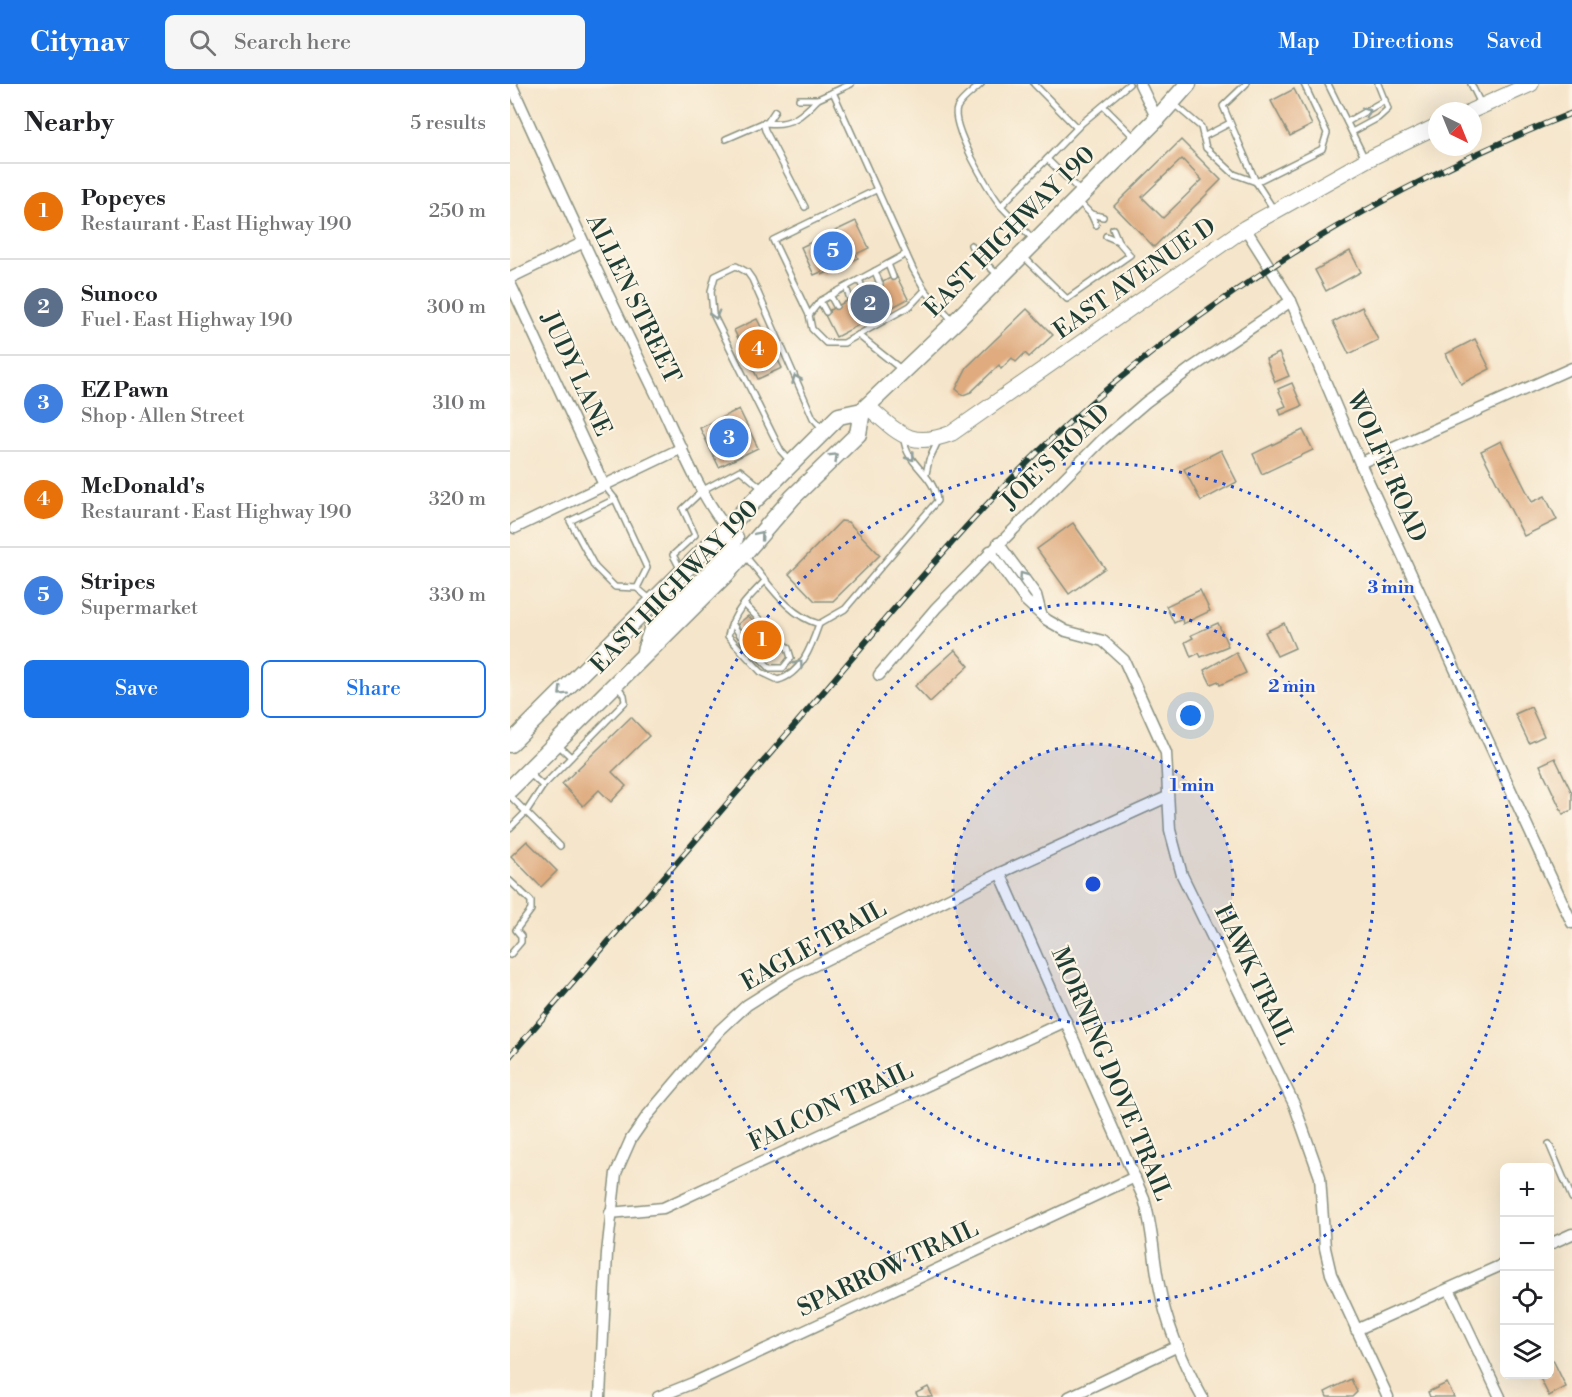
<!DOCTYPE html>
<meta charset="utf-8">
<style>
:root{--surface:#fff;--page:#f6f6f6;--text:#202124;--muted:#757577;--line:#e0e0e0;--accent:#1a73e8}
body{margin:0;font-family:"Libre Bodoni",serif;background:var(--page);color:var(--text)}
.controls{position:absolute;right:18px;bottom:18px;display:grid;overflow:hidden;border-radius:9px;box-shadow:0 6px 24px #0002}
.controls button{width:54px;height:54px;display:grid;place-items:center;padding:0;border:0;border-bottom:2px solid var(--line);background:var(--surface);color:var(--text);font:30px sans-serif}
.compass{position:absolute;left:918px;top:18px;width:54px;height:54px;border-radius:50%;background:var(--surface);box-shadow:0 6px 24px #0002;rotate:137deg}
.you{position:absolute;left:681px;top:632px;width:21px;height:21px;margin:-15px;border:4px solid #fff;border-radius:50%;background:#1a73e8;box-shadow:0 0 0 9px #1a73e833}
.badge{display:grid;place-items:center;width:39px;height:39px;border-radius:50%;background:var(--accent);color:#fff;font-size:20px;font-weight:700}
.pin{position:absolute;translate:-50% -50%;border:3px solid #fff;box-shadow:0 2px 6px #0006}
.list{margin:0;padding:0;list-style:none}
h2{display:flex;justify-content:space-between;align-items:center;height:78px;margin:0;padding:0 24px;font-size:26px}
h2 small{font-size:20px;font-weight:400;color:var(--muted)}
.list li{display:grid;grid-template-columns:39px 1fr auto;gap:18px;align-items:center;box-sizing:border-box;height:96px;padding:0 24px;border-top:2px solid var(--line)}
.list b{display:block;font-size:22px;white-space:nowrap}
.list p{margin:0;font-size:20px;white-space:nowrap;color:var(--muted)}
.list em{font-size:20px;font-style:normal;color:var(--muted)}
.actions{display:flex;gap:12px;padding:18px 24px}
.actions a{flex:1;padding:14px 0;border:2px solid var(--accent);border-radius:9px;text-align:center;font-size:21px;color:var(--accent)}
.actions .main{background:var(--accent);color:#fff}
.icon{flex:none;width:33px;height:33px;fill:none;stroke:currentColor;stroke-width:2;stroke-linecap:round;stroke-linejoin:round}
.map{position:relative;flex:none;width:1062px;height:1313px;overflow:hidden}
header{display:flex;align-items:center;gap:36px;box-sizing:border-box;height:84px;padding:0 30px;background:var(--accent);color:#fff}
header strong{font-size:28px}
nav{display:flex;gap:33px;margin-inline-start:auto;font-size:21px}
.search{width:420px;height:54px;background:var(--page);display:flex;align-items:center;gap:15px;box-sizing:border-box;padding:0 21px;border-radius:9px;color:var(--muted);font-size:22px}
main{display:flex}
aside{flex:1;background:var(--surface)}
.map>svg:first-child{display:block}
</style>
<header>
<strong>Citynav</strong>
<div class="search"><svg class="icon" aria-label="search" viewBox="0 0 24 24"><circle cx="10" cy="10" r="6"/><path d="M15 15l6 6"/></svg>Search here</div>
<nav><a>Map</a><a>Directions</a><a>Saved</a></nav>
</header>
<main>
<aside>
<h2>Nearby<small>5 results</small></h2>
<ul class="list">
<li><span class="badge" style="background:#e8710a">1</span><div><b>Popeyes</b><p>Restaurant · East Highway 190</p></div><em>250 m</em></li>
<li><span class="badge" style="background:#5c6f8a">2</span><div><b>Sunoco</b><p>Fuel · East Highway 190</p></div><em>300 m</em></li>
<li><span class="badge" style="background:#3f7fe0">3</span><div><b>EZ Pawn</b><p>Shop · Allen Street</p></div><em>310 m</em></li>
<li><span class="badge" style="background:#e8710a">4</span><div><b>McDonald's</b><p>Restaurant · East Highway 190</p></div><em>320 m</em></li>
<li><span class="badge" style="background:#3f7fe0">5</span><div><b>Stripes</b><p>Supermarket</p></div><em>330 m</em></li>
</ul>
<div class="actions"><a class="main">Save</a><a>Share</a></div>
</aside>
<div class="map">
<svg width="1062" height="1313" viewBox="0 0 1062 1313">
<rect width="100%" height="100%" fill="#fcf5e5"/>
<filter id="ink" filterUnits="userSpaceOnUse"><feTurbulence type="fractalNoise" baseFrequency=".0167" numOctaves="2"/><feDisplacementMap in="SourceGraphic" scale="12" xChannelSelector="R" yChannelSelector="G"/><feConvolveMatrix kernelMatrix="1 2 1 2 8 2 1 2 1" color-interpolation-filters="sRGB"/></filter>
<filter id="wash" filterUnits="userSpaceOnUse"><feTurbulence type="fractalNoise" baseFrequency=".008" numOctaves="4" result="noise"/><feDisplacementMap in="SourceGraphic" scale="24" xChannelSelector="R" yChannelSelector="G"/><feGaussianBlur stdDeviation="1.35" result="paint"/><feColorMatrix in="noise" values="0 0 0 0 0 0 0 0 0 0 0 0 0 0 0 0 0 1.4 0 .05"/><feComposite in="paint" operator="in"/></filter>
<g filter="url(#wash)">
<rect width="100%" height="100%" fill="#f5e5ca"/>
<g id="blocks">
<g fill="#dfab7f" fill-rule="evenodd">
<polygon points="784,5 802,41 780,52 761,17"/>
<path d="M671,56L711,96L644,163L604,122ZM672,75L692,96L653,134L632,113Z"/>
<polygon points="346,137 359,164 346,170 348,174 312,191 311,188 304,191 291,163"/>
<polygon points="840,167 851,188 816,207 805,186"/>
<polygon points="386,191 398,215 326,253 314,229"/>
<polygon points="852,223 868,256 839,270 823,238"/>
<polygon points="517,225 543,251 519,273 515,269 506,278 502,274 491,285 489,281 461,308 453,311 446,305 457,283"/>
<polygon points="247,235 272,284 248,295 224,246"/>
<polygon points="965,255 980,285 951,300 936,270"/>
<polygon points="769,269 779,292 765,298 756,275"/>
<polygon points="782,299 792,322 771,331 769,325 776,322 768,305"/>
<polygon points="229,325 248,364 209,383 190,344"/>
<polygon points="793,346 803,366 752,390 743,370"/>
<polygon points="991,357 1022,418 1035,412 1047,436 1014,452 971,367"/>
<polygon points="711,366 727,398 691,417 674,385"/>
<polygon points="331,437 338,438 370,471 323,517 305,517 279,490"/>
<polygon points="563,439 595,484 559,510 527,465"/>
<polygon points="690,506 700,527 673,540 672,535 664,539 656,522"/>
<polygon points="238,532 261,551 259,553 271,565 260,576 229,543 228,540"/>
<polygon points="708,539 718,562 691,573 689,569 681,573 675,558 683,554 681,551"/>
<polygon points="774,539 785,564 767,572 755,548"/>
<polygon points="445,566 459,582 420,618 405,602"/>
<polygon points="726,568 736,589 710,601 708,597 701,600 694,586"/>
<polygon points="1021,623 1034,652 1019,659 1005,630"/>
<polygon points="121,633 139,652 102,688 116,702 101,718 89,706 73,722 52,700"/>
<polygon points="1045,674 1062,709 1062,726 1053,730 1030,681"/>
<polygon points="17,757 47,787 31,803 1,772"/>
<polygon points="1043,1276 1056,1303 1039,1312 1028,1290 1040,1290 1040,1278"/>
<polygon points="841,1295 847,1308 842,1313 817,1313 815,1308"/>
<polygon points="937,1299 944,1313 920,1313 918,1308"/>
<polygon points="418,1303 423,1313 408,1313 406,1309"/>
</g>
</g>
</g>
<g filter="url(#ink)">
<use href="#blocks" fill-opacity="0" stroke="#8a917f" stroke-width="1.5"/>
<g fill="none" stroke-linecap="round" stroke-linejoin="round">
<defs>
<g id="service">
<path d="M471,0C464,7 451,15 447,24C440,42 479,106 491,122"/>
<polyline points="524,0 567,44"/>
<polyline points="736,0 713,22 746,98"/>
<polyline points="818,0 855,75"/>
<polyline points="961,0 971,20"/>
<polyline points="323,8 403,185 415,206 444,238"/>
<polyline points="308,15 341,0"/>
<polyline points="664,20 691,43 696,64 724,90 746,98"/>
<polyline points="593,22 625,54"/>
<path d="M265,27L257,39C281,42 292,32 308,15H289"/>
<polyline points="837,38 875,16"/>
<polyline points="257,39 253,39 255,46 295,123"/>
<polyline points="842,48 868,34 878,25 868,0"/>
<polyline points="693,53 720,39"/>
<polyline points="216,55 253,39"/>
<polyline points="537,75 570,107"/>
<polyline points="568,117 581,130 586,141"/>
<polyline points="764,126 746,98 812,65 817,49 794,0"/>
<polyline points="581,130 593,133"/>
<polyline points="603,145 608,157"/>
<polyline points="523,155 491,122 572,39 619,0"/>
<polyline points="461,161 465,169 489,192"/>
<polyline points="396,170 310,217 299,231 302,245 316,259 334,259 400,222 415,206"/>
<polyline points="513,172 557,215 620,171 608,157 596,152"/>
<polyline points="378,180 383,193"/>
<polyline points="365,187 370,200"/>
<polyline points="349,196 355,208"/>
<polyline points="336,203 340,215"/>
<polyline points="320,211 326,222"/>
<polyline points="310,217 316,228"/>
<polyline points="299,231 263,156 366,106"/>
<polyline points="348,251 392,286"/>
<polyline points="280,377 271,367 203,230 201,207 205,192 226,182 237,188 242,195 303,334 313,345"/>
<polyline points="416,390 419,376 429,355"/>
<polyline points="94,401 105,415 60,437 85,483 105,503 127,504 140,515"/>
<polyline points="105,415 137,484 127,504"/>
<path d="M235,472C257,496 276,531 309,540L335,525L427,417C425,390 396,381 394,355"/>
<polyline points="171,486 163,471 185,451 173,425 193,406 230,386 253,405"/>
<path d="M256,496C239,513 223,528 218,552L251,588L268,596C292,590 302,560 309,540"/>
<polyline points="222,539 235,559 260,584 273,584 281,574 278,564 234,520"/>
<polyline points="47,660 61,673"/>
<polyline points="19,689 33,702"/>
<polyline points="0,712 50,762"/>
<polyline points="0,744 16,728 33,702 115,618 114,611 106,601"/>
<polyline points="0,797 21,817 21,826 6,846 11,852 11,858 0,871"/>
<polyline points="1039,1060 1062,1114"/>
</g>
<g id="minor">
<path d="M1,0C48,104 96,208 146,310C165,349 189,411 216,443"/>
<polyline points="630,0 647,35"/>
<polyline points="735,144 781,217 850,379 1062,839"/>
<polyline points="0,194 72,159"/>
<polyline points="0,199 93,399"/>
<polyline points="850,379 1062,284"/>
<polyline points="5,444 172,364"/>
<polyline points="488,459 526,511 531,530"/>
<polyline points="480,467 516,517 537,536 556,547 593,557 614,576 656,669 660,746 672,791 784,1020 810,1093 815,1164 821,1190 878,1313"/>
<polyline points="369,591 426,524 593,355 636,318 680,285 781,217"/>
<path d="M490,789L634,1115C643,1144 643,1172 649,1201C656,1240 673,1279 692,1313"/>
<polyline points="100,1129 153,1124 556,937"/>
<polyline points="1040,1160 1062,1150"/>
<polyline points="939,1205 990,1313"/>
<polyline points="846,1246 994,1180"/>
<polyline points="90,1313 97,1169 106,1089 121,1055 137,1032 210,946 237,921 283,892 490,789 657,713"/>
<polyline points="148,1313 183,1299 625,1093"/>
<polyline points="559,1313 668,1262"/>
</g>
<g id="secondary">
<polyline points="961,27 1021,0"/>
<path d="M357,322C388,348 399,366 442,349L735,144L856,76L927,42"/>
</g>
<g id="primary">
<polyline points="135,567 142,546 219,470 225,454 216,443"/>
<polyline points="0,660 329,332 352,327 447,236 647,35 678,0"/>
<polyline points="0,705 217,489 283,413 348,350 352,327"/>
</g>
</defs>
<use href="#service" stroke="#8a917f" stroke-width="8"/>
<use href="#minor" stroke="#8a917f" stroke-width="13"/>
<use href="#secondary" stroke="#8a917f" stroke-width="17"/>
<use href="#primary" stroke="#8a917f" stroke-width="19"/>
<use href="#service" stroke="#fff" stroke-width="5"/>
<use href="#minor" stroke="#fff" stroke-width="10"/>
<use href="#secondary" stroke="#fff" stroke-width="15"/>
<use href="#primary" stroke="#fff" stroke-width="16"/>
<defs>
<path id="rail" d="M0,972C107,847 214,723 321,599C411,493 501,384 609,295C745,182 897,94 1062,29"/>
</defs>
<use href="#rail" stroke="#1f3d34" stroke-width="6"/>
<use href="#rail" stroke="#fcf5e5" stroke-width="4" stroke-dasharray="11" stroke-linecap="butt"/>
</g>
<defs><path id="oneway-chevron" d="M-2-3.5L2.5 0L-2 3.5" fill="none" stroke-width="1.6" stroke-linecap="round" stroke-linejoin="round" transform="scale(1.5)"/></defs>
<g stroke="#8f9e9a">
<use href="#oneway-chevron" transform="translate(857 28) rotate(-27)"/>
<use href="#oneway-chevron" transform="translate(205 231) rotate(74)"/>
<use href="#oneway-chevron" transform="translate(286 295) rotate(-114)"/>
<use href="#oneway-chevron" transform="translate(324 373) rotate(-44)"/>
<use href="#oneway-chevron" transform="translate(401 373) rotate(53)"/>
<use href="#oneway-chevron" transform="translate(250 451) rotate(-50)"/>
<use href="#oneway-chevron" transform="translate(513 492) rotate(-125)"/>
<use href="#oneway-chevron" transform="translate(289 580) rotate(-54)"/>
<use href="#oneway-chevron" transform="translate(52 608) rotate(135)"/>
</g>
</g>
<circle cx="583" cy="800" r="140" fill="#1d4ed8" fill-opacity=".12"/>
<g fill="none" stroke="#1d4ed8" stroke-width="3" stroke-dasharray="3 6">
<circle cx="583" cy="800" r="140"/>
<circle cx="583" cy="800" r="281"/>
<circle cx="583" cy="800" r="421"/>
</g>
<g text-anchor="middle" dominant-baseline="central" stroke-width="4.5" stroke-linejoin="round" paint-order="stroke">
<g font-size="24" fill="#1f3d34" stroke="#fcf5e5">
<text transform="translate(500 148) rotate(-45)">EAST HIGHWAY 190</text>
<text transform="translate(625 195) rotate(-35)">EAST AVENUE D</text>
<text transform="translate(123 215) rotate(64)">ALLEN STREET</text>
<text transform="translate(66 290) rotate(65)">JUDY LANE</text>
<text transform="translate(546 373) rotate(-44)">JOE'S ROAD</text>
<text transform="translate(876 383) rotate(66)">WOLFE ROAD</text>
<text transform="translate(165 503) rotate(-46)">EAST HIGHWAY 190</text>
<text transform="translate(304 862) rotate(-29)">EAGLE TRAIL</text>
<text transform="translate(744 891) rotate(64)">HAWK TRAIL</text>
<text transform="translate(601 990) rotate(67)">MORNING DOVE TRAIL</text>
<text transform="translate(321 1023) rotate(-25)">FALCON TRAIL</text>
<text transform="translate(378 1185) rotate(-25)">SPARROW TRAIL</text>
</g>
</g>
<circle cx="583" cy="800" r="9" fill="#1d4ed8" stroke="#fcf5e5" stroke-width="3"/>
<g font-size="18" text-anchor="middle" font-weight="bold" fill="#1d4ed8" stroke="#fcf5e5" stroke-width="4.5" stroke-linejoin="round" paint-order="stroke">
<text x="881" y="509">3 min</text>
<text x="782" y="608">2 min</text>
<text x="682" y="707">1 min</text>
</g>
</svg>
<div class="controls">
<button>+</button>
<button>−</button>
<button><svg class="icon" aria-label="locate" viewBox="0 0 24 24"><circle cx="12" cy="12" r="6"/><path d="M12 2v4M12 18v4M2 12h4M18 12h4"/></svg></button>
<button><svg class="icon" aria-label="layers" viewBox="0 0 24 24"><path d="M12 4l9 5-9 5-9-5zM3 14l9 5 9-5"/></svg></button>
</div>
<svg class="compass" viewBox="-18 -18 36 36"><path d="M0-13l5 13h-10z" fill="#e53935"/><path d="M0 13l5-13h-10z" fill="#757577"/></svg>
<div class="you"></div>
<div class="pin badge" style="left:252px;top:556px;background:#e8710a">1</div>
<div class="pin badge" style="left:360px;top:220px;background:#5c6f8a">2</div>
<div class="pin badge" style="left:219px;top:354px;background:#3f7fe0">3</div>
<div class="pin badge" style="left:248px;top:265px;background:#e8710a">4</div>
<div class="pin badge" style="left:323px;top:167px;background:#3f7fe0">5</div>
</div>
</main>
